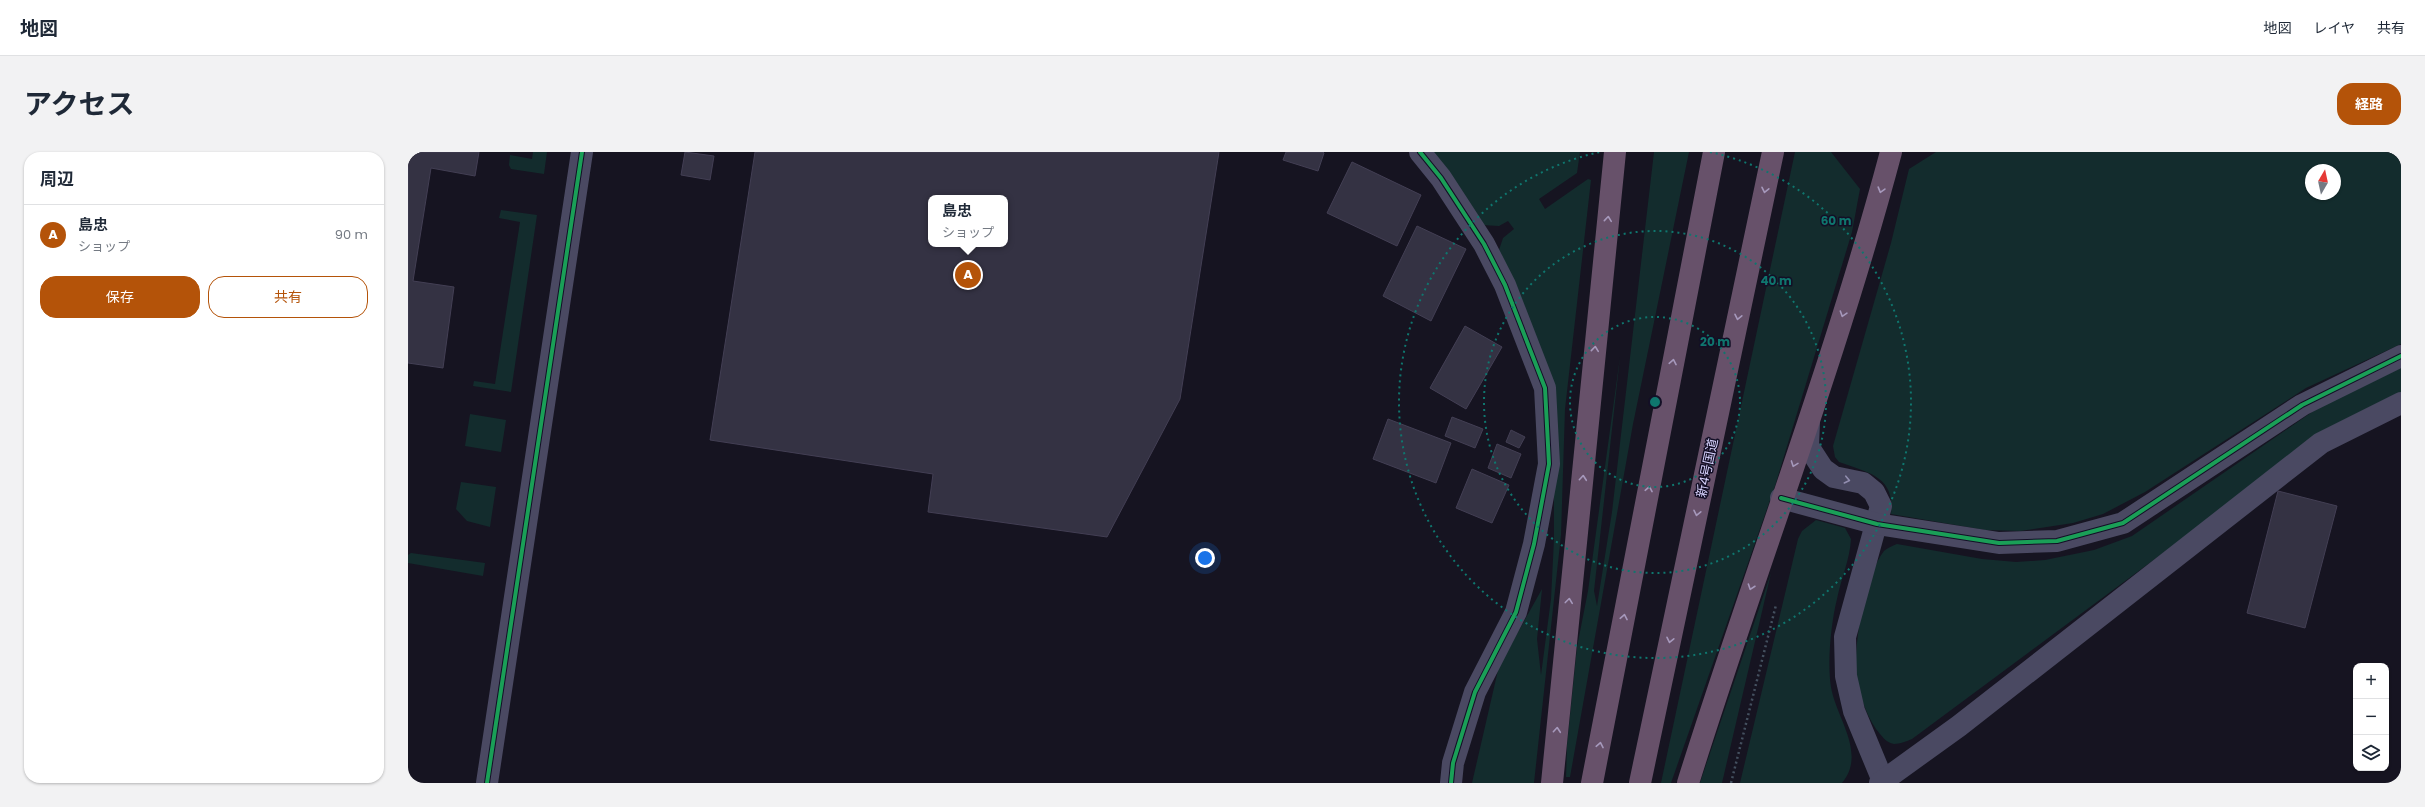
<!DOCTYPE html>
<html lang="ja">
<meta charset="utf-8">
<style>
:root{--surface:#fff;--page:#f2f2f3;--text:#1f2937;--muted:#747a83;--line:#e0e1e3;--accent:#b45309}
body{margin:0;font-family:Poppins,"Noto Sans JP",sans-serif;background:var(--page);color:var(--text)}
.controls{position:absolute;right:12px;bottom:12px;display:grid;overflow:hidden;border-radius:8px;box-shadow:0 1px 3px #0004}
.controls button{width:36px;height:36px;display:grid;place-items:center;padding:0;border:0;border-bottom:1px solid var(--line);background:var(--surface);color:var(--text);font:20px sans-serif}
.compass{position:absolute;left:1897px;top:12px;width:36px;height:36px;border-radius:50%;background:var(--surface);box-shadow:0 1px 3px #0004;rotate:9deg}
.you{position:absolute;left:797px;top:406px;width:14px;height:14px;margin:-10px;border:3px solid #fff;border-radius:50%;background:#1a73e8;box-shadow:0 0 0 6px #1a73e833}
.badge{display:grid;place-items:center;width:26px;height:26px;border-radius:50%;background:var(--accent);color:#fff;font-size:13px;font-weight:700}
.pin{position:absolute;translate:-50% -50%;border:2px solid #fff;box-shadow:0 1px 4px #0006}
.popup{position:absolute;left:520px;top:43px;width:80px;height:52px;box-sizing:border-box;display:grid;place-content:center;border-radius:8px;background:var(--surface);filter:drop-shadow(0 1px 3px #0005);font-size:13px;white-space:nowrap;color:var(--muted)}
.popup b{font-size:15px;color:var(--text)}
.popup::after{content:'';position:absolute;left:50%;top:100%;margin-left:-8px;border:8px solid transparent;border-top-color:var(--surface)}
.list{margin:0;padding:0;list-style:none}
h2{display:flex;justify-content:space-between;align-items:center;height:52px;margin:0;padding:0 16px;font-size:17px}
h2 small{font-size:13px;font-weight:400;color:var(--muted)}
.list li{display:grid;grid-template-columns:26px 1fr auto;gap:12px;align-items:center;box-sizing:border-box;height:60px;padding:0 16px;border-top:1px solid var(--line)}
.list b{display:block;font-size:15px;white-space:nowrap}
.list p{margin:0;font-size:13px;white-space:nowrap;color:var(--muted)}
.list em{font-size:13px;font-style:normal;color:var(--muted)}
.actions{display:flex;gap:8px;padding:12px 16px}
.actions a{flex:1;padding:9px 0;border:1px solid var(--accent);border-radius:16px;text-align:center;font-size:14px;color:var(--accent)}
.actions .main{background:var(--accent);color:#fff}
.icon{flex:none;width:22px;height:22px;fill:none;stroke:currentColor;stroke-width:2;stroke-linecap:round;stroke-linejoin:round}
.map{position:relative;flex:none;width:1993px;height:631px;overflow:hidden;border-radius:16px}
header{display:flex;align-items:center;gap:24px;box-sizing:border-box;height:56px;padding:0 20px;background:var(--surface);border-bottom:1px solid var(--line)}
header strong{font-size:19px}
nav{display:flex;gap:22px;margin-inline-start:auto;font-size:14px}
.intro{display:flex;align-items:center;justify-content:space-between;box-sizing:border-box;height:96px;padding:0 24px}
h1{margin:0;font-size:28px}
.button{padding:10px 18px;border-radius:16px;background:var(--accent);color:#fff;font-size:14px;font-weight:700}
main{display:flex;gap:24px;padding:0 24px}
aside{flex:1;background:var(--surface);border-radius:16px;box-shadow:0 1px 3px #0004}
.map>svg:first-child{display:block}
</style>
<header>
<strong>地図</strong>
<nav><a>地図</a><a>レイヤ</a><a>共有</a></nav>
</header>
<div class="intro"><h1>アクセス</h1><a class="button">経路</a></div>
<main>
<aside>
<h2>周辺<small></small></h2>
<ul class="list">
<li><span class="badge">A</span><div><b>島忠</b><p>ショップ</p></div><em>90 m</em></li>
</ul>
<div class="actions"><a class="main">保存</a><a>共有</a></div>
</aside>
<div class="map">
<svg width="1993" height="631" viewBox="0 0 1993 631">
<rect width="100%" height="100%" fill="#161421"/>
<g fill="#132c2d" fill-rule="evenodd">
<polygon points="125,0 139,0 136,22 103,17 101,13 102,3 124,7"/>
<polygon points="1023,0 1172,0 1169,21 1131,47 1137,57 1180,27 1183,28 1157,257 1153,383 1126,631 1064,631 1091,514 1134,437 1129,487 1133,523 1143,447 1146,387 1146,302 1132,245 1091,98 1095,86 1106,77 1100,69 1091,74 1074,73"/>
<polygon points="1246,0 1281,0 1225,272 1162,625 1158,625 1159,593 1169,495 1180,439 1212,205 1186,439 1189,454 1204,360"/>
<polygon points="1387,0 1423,0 1452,37 1444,80 1367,334 1263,631 1253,631"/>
<path d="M1528,0H1993V192L1898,236L1737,340L1695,362L1665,371L1612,379L1577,378L1483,362C1487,324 1461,321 1431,310L1427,305L1425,294L1483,91L1501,17ZM1903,18H1927V42H1903Z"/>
<polygon points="93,58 129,63 103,240 65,234 66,229 87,232 112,70 91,66"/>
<path d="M1993,216V243L1809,361L1504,587C1499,589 1492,592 1486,592C1478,591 1473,583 1468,577C1457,561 1449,536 1448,517C1447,487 1457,423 1476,399C1479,396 1484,394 1489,392L1574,407L1608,410L1637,408L1686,398L1724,384L1904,260L1950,235Z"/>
<polygon points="62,262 98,268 93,300 57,294"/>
<polygon points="53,330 88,335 82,375 59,369 48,357"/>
<path d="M1408,368L1437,376L1443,387C1442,407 1433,427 1429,447C1423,471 1419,510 1423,535C1428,566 1459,601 1434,631H1332L1390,387L1394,379Z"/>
<polygon points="3,401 77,411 75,424 0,411 0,403"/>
<polygon points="1363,421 1314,631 1292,631 1299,610"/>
</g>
<g fill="#343243" stroke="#433f54" fill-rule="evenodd">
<polygon points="0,0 71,0 67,24 23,16 5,129 46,135 35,216 0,211"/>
<polygon points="277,0 306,4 302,28 273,23"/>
<path d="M347,0H811L772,247L699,385L520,360L525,322L302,288ZM523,46H597V92H523Z"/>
<polygon points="878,0 915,0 916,1 910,19 875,8"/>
<polygon points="944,10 1013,43 989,94 919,61"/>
<polygon points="1009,74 1058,97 1023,169 975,144"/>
<polygon points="1057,174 1094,195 1058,257 1022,236"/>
<polygon points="1044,265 1075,277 1067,296 1037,284"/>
<polygon points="980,267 1043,291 1028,331 965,307"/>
<polygon points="1103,278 1117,285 1111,296 1098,290"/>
<polygon points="1089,292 1113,302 1103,326 1080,316"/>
<polygon points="1064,317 1101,333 1084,371 1048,356"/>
<polygon points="1870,339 1929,354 1897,476 1839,461"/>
</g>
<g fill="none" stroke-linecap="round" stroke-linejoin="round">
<polyline stroke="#44505f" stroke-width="2.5" stroke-dasharray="2 3" stroke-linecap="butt" points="1323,631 1368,453"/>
<g stroke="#4a4962" stroke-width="22">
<polyline points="1012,0 1033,26 1076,92 1097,133 1137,236 1141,312 1126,392 1108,460 1067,540 1045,611 1043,631"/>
<polyline points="1401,270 1400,294 1415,317 1426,325 1455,331 1466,340 1473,354 1437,485 1438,524 1446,559 1475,629"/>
<polyline points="1373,346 1469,372 1527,381 1591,391 1649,389 1715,371 1894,253 1993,204"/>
<polyline points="79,631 174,0"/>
<polyline points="1472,631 1551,574 1913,291 1993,251"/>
</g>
<g stroke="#67516a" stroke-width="22">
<polyline points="1144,631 1207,0"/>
<polyline points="1184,631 1306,0"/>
<polyline points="1232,631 1365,0"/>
<path d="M1280,631C1346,420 1426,214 1483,0"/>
</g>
<defs>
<g id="cycleway">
<polyline points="1012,0 1033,26 1076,92 1097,133 1137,236 1141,312 1126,392 1108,460 1067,540 1045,611 1043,631"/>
<polyline points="1373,346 1469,372 1527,381 1591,391 1649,389 1715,371 1894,253 1993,204"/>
<polyline points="79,631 174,0"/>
</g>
</defs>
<use href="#cycleway" stroke="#130f26" stroke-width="6"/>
<use href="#cycleway" stroke="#1a9f57" stroke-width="4"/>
</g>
<defs><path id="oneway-chevron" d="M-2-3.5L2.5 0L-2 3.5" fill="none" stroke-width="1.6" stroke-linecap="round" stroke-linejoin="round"/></defs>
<g stroke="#a699bc">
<use href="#oneway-chevron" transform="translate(1357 38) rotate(102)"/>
<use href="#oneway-chevron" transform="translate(1473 38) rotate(106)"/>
<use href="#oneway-chevron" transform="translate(1200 67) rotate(-84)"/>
<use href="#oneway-chevron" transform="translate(1435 162) rotate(108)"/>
<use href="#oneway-chevron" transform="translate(1330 165) rotate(102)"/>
<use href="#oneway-chevron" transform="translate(1187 197) rotate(-84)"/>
<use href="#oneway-chevron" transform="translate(1265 210) rotate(-79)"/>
<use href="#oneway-chevron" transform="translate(1386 312) rotate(110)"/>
<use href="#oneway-chevron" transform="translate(1175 326) rotate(-85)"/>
<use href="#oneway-chevron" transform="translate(1241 337) rotate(-79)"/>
<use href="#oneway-chevron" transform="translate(1289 361) rotate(102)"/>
<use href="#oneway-chevron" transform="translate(1343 435) rotate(109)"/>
<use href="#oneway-chevron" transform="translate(1161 449) rotate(-83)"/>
<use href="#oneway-chevron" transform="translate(1216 465) rotate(-79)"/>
<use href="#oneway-chevron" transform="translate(1262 488) rotate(102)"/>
<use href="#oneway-chevron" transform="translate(1149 578) rotate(-85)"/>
<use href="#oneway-chevron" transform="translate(1192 593) rotate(-79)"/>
</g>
<use stroke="#928eb0" href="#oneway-chevron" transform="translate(1439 328) rotate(13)"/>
<g fill="none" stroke="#0f766e" stroke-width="2" stroke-dasharray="2 4">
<circle cx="1247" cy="250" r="85"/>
<circle cx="1247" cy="250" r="171"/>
<path d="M1302 0A256 256 0 1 1 1192 0"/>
</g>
<g text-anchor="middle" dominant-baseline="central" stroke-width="3" stroke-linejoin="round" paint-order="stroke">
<g font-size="13" fill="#d9d4ff" stroke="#130f26">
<text transform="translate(1299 316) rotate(-78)">新4号国道</text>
</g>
</g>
<circle cx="1247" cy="250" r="6" fill="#0f766e" stroke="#130f26" stroke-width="2"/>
<g font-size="12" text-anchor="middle" font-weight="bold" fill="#0f766e" stroke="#130f26" stroke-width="3" stroke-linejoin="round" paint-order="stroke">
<text x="1428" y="73">60 m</text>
<text x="1368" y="133">40 m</text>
<text x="1307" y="194">20 m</text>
</g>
</svg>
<div class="controls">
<button>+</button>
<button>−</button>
<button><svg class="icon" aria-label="layers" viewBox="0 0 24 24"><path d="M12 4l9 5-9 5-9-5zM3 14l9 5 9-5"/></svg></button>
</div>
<svg class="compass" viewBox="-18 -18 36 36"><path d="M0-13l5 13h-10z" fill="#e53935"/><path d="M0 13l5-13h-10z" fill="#747a83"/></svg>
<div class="you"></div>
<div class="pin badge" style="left:560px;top:123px">A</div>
<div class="popup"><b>島忠</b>ショップ</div>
</div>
</main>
